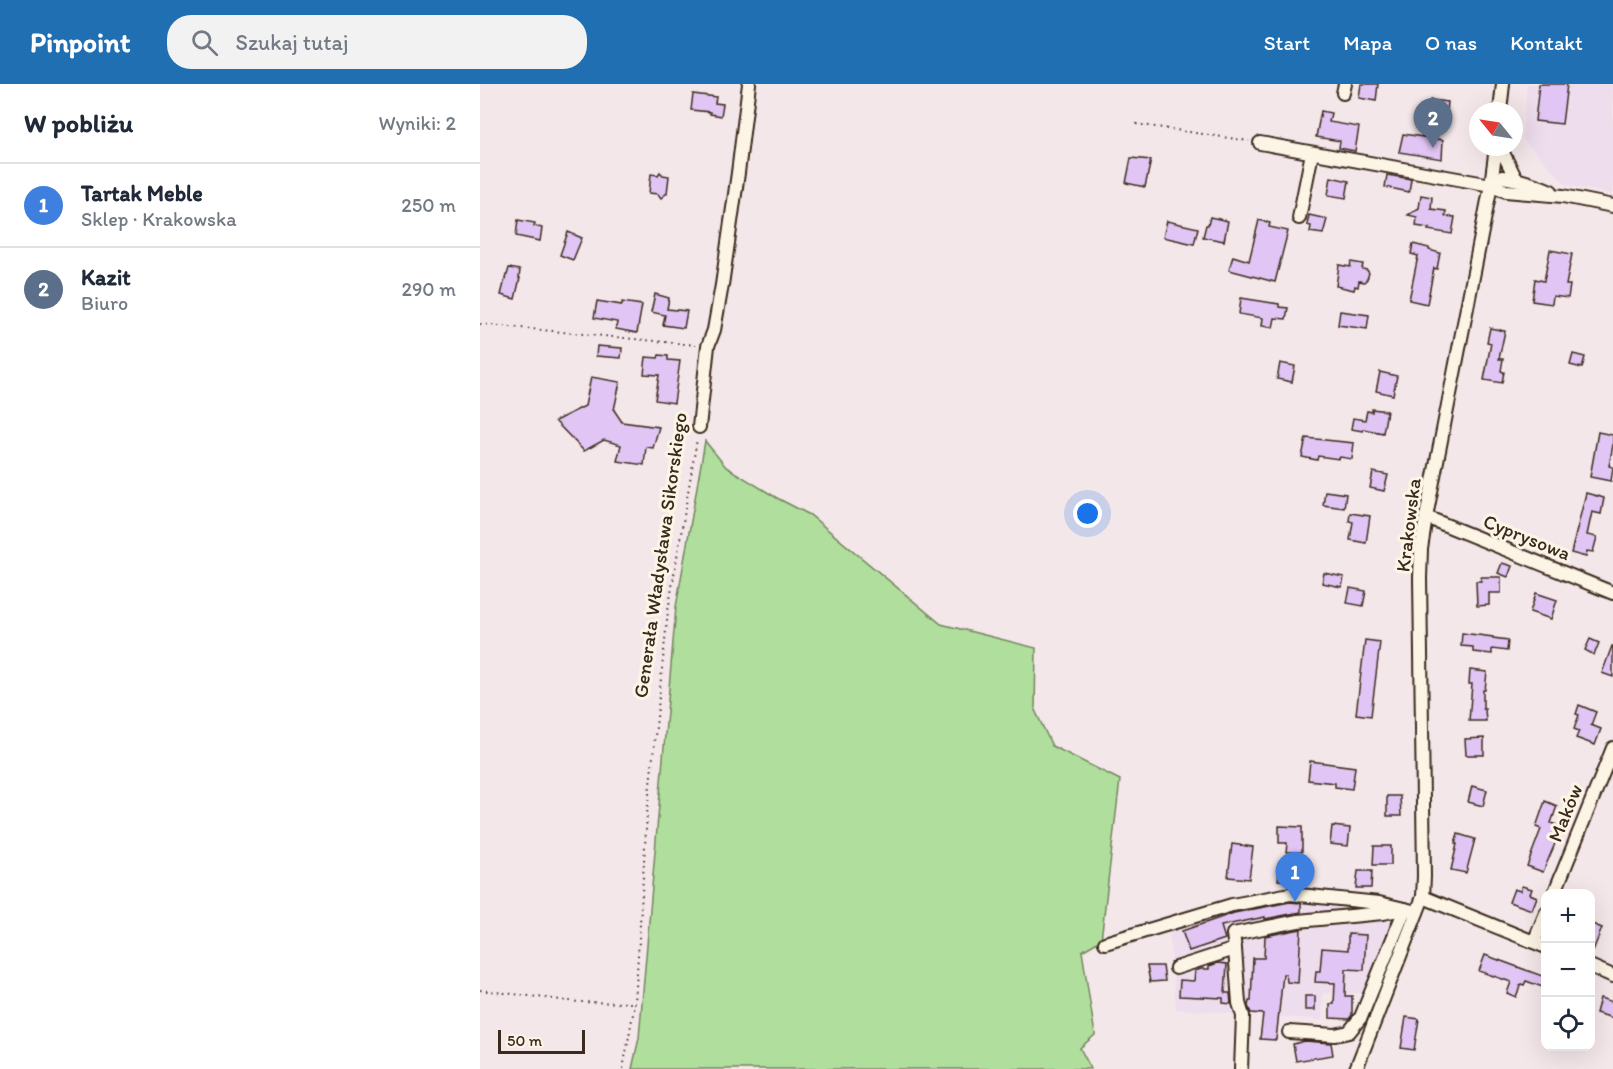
<!DOCTYPE html>
<html lang="pl">
<meta charset="utf-8">
<style>
:root{--surface:#fff;--page:#f2f2f3;--text:#1f2937;--muted:#747a83;--line:#e0e1e3;--accent:#1f6fb2}
body{margin:0;font-family:Itim,sans-serif;background:var(--page);color:var(--text)}
.controls{position:absolute;right:18px;bottom:18px;display:grid;overflow:hidden;border-radius:12px;box-shadow:0 6px 24px #0002}
.controls button{width:54px;height:54px;display:grid;place-items:center;padding:0;border:0;border-bottom:2px solid var(--line);background:var(--surface);color:var(--text);font:30px sans-serif}
.compass{position:absolute;left:989px;top:18px;width:54px;height:54px;border-radius:50%;background:var(--surface);box-shadow:0 6px 24px #0002;rotate:300deg}
.scale{position:absolute;left:18px;bottom:15px;width:87px;box-sizing:border-box;padding-left:6px;border:3px solid #3b2a1e;border-top:0;font-size:16px;line-height:21px;white-space:nowrap;color:#3b2a1e;-webkit-text-stroke:4px #fcf5e5;paint-order:stroke}
.you{position:absolute;left:608px;top:430px;width:21px;height:21px;margin:-15px;border:4px solid #fff;border-radius:50%;background:#1a73e8;box-shadow:0 0 0 9px #1a73e833}
.badge{display:grid;place-items:center;width:39px;height:39px;border-radius:50%;background:var(--accent);color:#fff;font-size:20px;font-weight:700}
.pin{position:absolute;translate:-50% -50px;filter:drop-shadow(0 2px 3px #0008)}
.pin::after{content:'';position:absolute;top:32px;width:21px;height:18px;background:inherit;clip-path:polygon(0 0,100% 0,50% 100%)}
.list{margin:0;padding:0;list-style:none}
h2{display:flex;justify-content:space-between;align-items:center;height:78px;margin:0;padding:0 24px;font-size:26px}
h2 small{font-size:20px;font-weight:400;color:var(--muted)}
.list li{display:grid;grid-template-columns:39px 1fr auto;gap:18px;align-items:center;box-sizing:border-box;height:84px;padding:0 24px;border-top:2px solid var(--line)}
.list b{display:block;font-size:22px;white-space:nowrap}
.list p{margin:0;font-size:20px;white-space:nowrap;color:var(--muted)}
.list em{font-size:20px;font-style:normal;color:var(--muted)}
.icon{flex:none;width:33px;height:33px;fill:none;stroke:currentColor;stroke-width:2;stroke-linecap:round;stroke-linejoin:round}
.map{position:relative;flex:none;width:1133px;height:985px;overflow:hidden}
header{display:flex;align-items:center;gap:36px;box-sizing:border-box;height:84px;padding:0 30px;background:var(--accent);color:#fff}
header strong{font-size:28px}
nav{display:flex;gap:33px;margin-inline-start:auto;font-size:21px}
.search{width:420px;height:54px;background:var(--page);display:flex;align-items:center;gap:15px;box-sizing:border-box;padding:0 21px;border-radius:24px;color:var(--muted);font-size:22px}
main{display:flex}
aside{flex:1;background:var(--surface)}
.map>svg:first-child{display:block}
</style>
<header>
<strong>Pinpoint</strong>
<div class="search"><svg class="icon" aria-label="search" viewBox="0 0 24 24"><circle cx="10" cy="10" r="6"/><path d="M15 15l6 6"/></svg>Szukaj tutaj</div>
<nav><a>Start</a><a>Mapa</a><a>O nas</a><a>Kontakt</a></nav>
</header>
<main>
<aside>
<h2>W pobliżu<small>Wyniki: 2</small></h2>
<ul class="list">
<li><span class="badge" style="background:#3f7fe0">1</span><div><b>Tartak Meble</b><p>Sklep · Krakowska</p></div><em>250 m</em></li>
<li><span class="badge" style="background:#5c6f8a">2</span><div><b>Kazit</b><p>Biuro</p></div><em>290 m</em></li>
</ul>
</aside>
<div class="map">
<svg width="1133" height="985" viewBox="0 0 1133 985">
<rect width="100%" height="100%" fill="#f4e7ea"/>
<filter id="ink" filterUnits="userSpaceOnUse"><feTurbulence type="fractalNoise" baseFrequency=".0167" numOctaves="2"/><feDisplacementMap in="SourceGraphic" scale="12" xChannelSelector="R" yChannelSelector="G"/><feConvolveMatrix kernelMatrix="1 2 1 2 8 2 1 2 1" color-interpolation-filters="sRGB"/></filter>
<g filter="url(#ink)">
<g fill="#eedded">
<polygon points="1047,0 1133,0 1133,111 1087,101 1042,54"/>
<polygon points="810,812 930,830 898,909 843,909 842,936 696,925 689,844 753,823"/>
</g>
<polygon fill="#afde9d" stroke="#75845e" stroke-width="1.5" points="225,357 246,383 297,414 330,431 461,540 556,564 555,626 572,662 640,696 621,856 602,867 615,951 600,964 611,985 152,985 159,954 196,523"/>
<g fill="#e1c5f4" stroke="#3b2a1e" stroke-width="1.5">
<polygon points="881,0 898,0 896,17 879,14"/>
<polygon points="1059,0 1087,0 1082,40 1055,37"/>
<polygon points="213,10 236,13 235,19 243,20 241,32 230,30 230,28 211,26"/>
<polygon points="950,16 968,18 966,38 949,36 949,34 944,33 945,24 949,24"/>
<polygon points="841,27 851,29 849,38 879,43 875,67 859,64 860,57 836,53"/>
<polygon points="923,50 963,56 962,75 919,68"/>
<polygon points="651,74 671,76 665,103 646,99"/>
<polygon points="180,88 183,91 189,92 187,109 181,114 178,110 169,109 171,90 178,91"/>
<polygon points="907,91 931,95 929,108 905,103"/>
<polygon points="851,93 869,97 866,114 848,111"/>
<polygon points="941,111 952,113 951,125 966,127 965,132 975,133 972,150 948,146 949,144 936,142 937,133 928,131 939,124"/>
<polygon points="829,131 847,135 843,150 830,148 831,142 827,141"/>
<polygon points="730,133 748,137 744,157 723,153 726,141 728,141"/>
<polygon points="38,136 55,139 54,142 62,144 60,157 36,152"/>
<polygon points="779,136 790,139 789,143 808,147 795,198 749,186 753,172 769,177"/>
<polygon points="687,137 718,144 714,160 683,153"/>
<polygon points="88,148 102,154 93,176 80,171"/>
<polygon points="933,160 949,164 949,166 960,169 957,185 954,184 947,220 929,216 938,172 931,170"/>
<polygon points="1070,166 1092,170 1086,201 1090,201 1088,214 1073,212 1072,220 1052,217 1055,195 1064,197"/>
<polygon points="871,178 883,180 882,185 887,186 889,189 887,195 884,198 879,197 878,203 875,202 874,206 856,202 859,181 870,183"/>
<polygon points="29,184 40,186 39,194 40,194 35,215 21,211 26,191 27,191"/>
<polygon points="175,210 189,214 187,225 207,227 204,244 183,241 185,231 171,228"/>
<polygon points="761,214 799,220 799,223 808,224 806,235 795,234 793,244 782,242 783,234 759,230"/>
<polygon points="117,217 142,221 142,218 162,221 157,249 136,245 137,238 114,234"/>
<polygon points="860,227 889,231 887,245 858,241"/>
<polygon points="1010,244 1025,247 1019,275 1023,275 1021,287 1024,288 1022,299 1004,296 1011,259 1007,258"/>
<polygon points="117,262 142,264 141,274 116,272"/>
<polygon points="1093,270 1105,273 1102,284 1090,281"/>
<polygon points="179,271 188,272 188,276 200,277 194,319 175,316 179,291 164,290 166,273 178,274"/>
<polygon points="800,279 815,282 812,298 797,295"/>
<polygon points="900,288 917,292 913,311 896,307"/>
<polygon points="111,293 140,298 134,326 142,338 179,343 173,364 166,363 164,381 137,377 141,361 124,356 104,367 75,337 105,322"/>
<polygon points="892,325 907,327 903,349 883,345 883,347 871,345 873,334 885,336 887,327 892,328"/>
<polygon points="1118,348 1133,351 1133,361 1129,382 1133,383 1131,397 1110,393"/>
<polygon points="826,354 874,359 872,375 860,373 859,375 838,372 837,376 822,373"/>
<polygon points="893,388 908,391 904,407 890,404"/>
<polygon points="845,407 866,410 864,424 843,421"/>
<polygon points="1106,409 1124,414 1121,430 1112,428 1107,451 1117,453 1113,468 1107,467 1106,473 1091,469"/>
<polygon points="870,429 890,432 886,459 870,456 873,438 869,437"/>
<polygon points="1022,479 1032,482 1028,493 1018,489"/>
<polygon points="844,489 864,493 862,503 842,499"/>
<polygon points="1001,493 1021,493 1021,509 1009,509 1009,521 997,522 996,497 1001,497"/>
<polygon points="870,504 886,507 883,522 867,519"/>
<polygon points="1056,509 1077,516 1071,535 1050,528"/>
<polygon points="982,549 1013,553 1013,554 1028,556 1027,567 1012,565 1012,570 993,568 993,563 981,562"/>
<polygon points="1110,555 1119,559 1114,571 1105,566"/>
<polygon points="885,556 900,558 891,632 876,630"/>
<polygon points="1132,562 1133,562 1133,593 1122,589"/>
<polygon points="990,586 1007,588 1005,606 1003,606 1003,625 1005,625 1006,637 989,637 992,600 989,600"/>
<polygon points="1099,621 1116,628 1111,641 1121,645 1115,661 1096,654 1099,647 1094,645 1099,631 1096,630"/>
<polygon points="1004,654 1004,671 986,671 985,655"/>
<polygon points="830,677 875,683 872,705 855,703 855,699 828,696"/>
<polygon points="992,702 1007,706 1003,722 988,718"/>
<polygon points="907,712 920,712 921,732 907,732"/>
<polygon points="1065,717 1077,722 1071,739 1082,743 1063,788 1047,782 1061,745 1056,743"/>
<polygon points="799,742 822,743 822,768 806,768 807,759 799,759"/>
<polygon points="852,742 870,744 868,762 850,760"/>
<polygon points="978,750 995,755 986,789 971,786 977,760 975,760"/>
<polygon points="752,760 773,763 769,795 748,793"/>
<polygon points="894,762 911,762 911,781 893,781"/>
<polygon points="800,781 809,782 808,797 798,796"/>
<polygon points="878,787 892,787 891,804 876,804"/>
<polygon points="1042,802 1052,805 1050,810 1057,813 1052,826 1029,818 1034,805 1040,807"/>
<polygon points="810,818 821,819 821,828 785,835 785,833 741,842 745,855 709,867 702,847 754,829"/>
<polygon points="1110,839 1122,844 1111,872 1110,872"/>
<polygon points="821,845 818,899 807,898 806,890 803,890 796,956 780,955 783,930 771,929 768,922 769,917 771,917 773,874 784,874 785,852"/>
<polygon points="868,850 886,851 884,886 866,885 865,912 872,912 872,931 869,935 850,934 850,920 854,920 855,899 835,898 836,887 840,887 842,864 868,866"/>
<polygon points="1005,871 1065,893 1065,904 1046,897 1044,901 1041,900 1036,913 1027,909 1031,898 999,887"/>
<polygon points="738,879 747,880 745,909 750,909 751,920 743,919 743,914 699,912 700,896 714,897 715,887 721,885 729,885 729,882"/>
<polygon points="667,882 683,882 685,897 670,898"/>
<rect x="825" y="912" width="10" height="14"/>
<polygon points="1120,914 1133,918 1133,934 1116,929"/>
<polygon points="926,933 939,935 934,966 921,964"/>
<polygon points="825,957 851,959 853,971 816,977 813,960"/>
</g>
<g fill="none" stroke-linecap="round" stroke-linejoin="round">
<defs>
<g id="minor">
<polyline points="863,9 865,0"/>
<polyline points="1020,27 1023,0"/>
<polyline points="780,59 1011,101 1026,107 1083,112 1133,122"/>
<polyline points="1020,63 1036,95"/>
<path d="M1011,101L1022,93C1039,95 1055,100 1071,107"/>
<polyline points="819,134 832,69"/>
<polyline points="219,343 228,262 234,246 242,201 258,89 269,0"/>
<polyline points="946,433 1133,509"/>
<polyline points="1074,810 1133,664"/>
<polyline points="943,813 1066,863"/>
<polyline points="1054,858 1066,829"/>
<polyline points="625,859 752,821 810,810 899,819 937,828"/>
<polyline points="755,865 759,919 763,932 761,985"/>
<polyline points="1110,882 1133,892"/>
<polyline points="696,884 755,865 753,850 818,837 903,829 918,826"/>
<polyline points="809,948 855,951 869,948 881,933 925,825"/>
<polyline points="876,985 943,813 944,792 940,494 941,465 946,433 1011,101 1016,63"/>
</g>
</defs>
<use href="#minor" stroke="#3b2a1e" stroke-width="16"/>
<g stroke="#3b2a1e" stroke-width="2" stroke-dasharray="1.5 4.5" stroke-linecap="butt">
<polyline points="656,40 769,57"/>
<polyline points="0,240 216,261"/>
<polyline points="0,906 98,918 155,919"/>
<polyline points="143,985 155,919 167,730 188,527 217,355"/>
</g>
<use href="#minor" stroke="#fcf5e5" stroke-width="12"/>
</g>
</g>
<g text-anchor="middle" dominant-baseline="central" stroke-width="6" stroke-linejoin="round" paint-order="stroke">
<g font-size="20" fill="#3b2a1e" stroke="#fcf5e5">
<text transform="translate(928 441) rotate(-83)">Krakowska</text>
<text transform="translate(1047 453) rotate(22)">Cyprysowa</text>
<text transform="translate(180 471) rotate(-82)">Generała Władysława Sikorskiego</text>
<text transform="translate(1085 729) rotate(-68)">Maków</text>
</g>
</g>
</svg>
<div class="controls">
<button>+</button>
<button>−</button>
<button><svg class="icon" aria-label="locate" viewBox="0 0 24 24"><circle cx="12" cy="12" r="6"/><path d="M12 2v4M12 18v4M2 12h4M18 12h4"/></svg></button>
</div>
<svg class="compass" viewBox="-18 -18 36 36"><path d="M0-13l5 13h-10z" fill="#e53935"/><path d="M0 13l5-13h-10z" fill="#747a83"/></svg>
<div class="scale">50 m</div>
<div class="you"></div>
<div class="pin badge" style="left:815px;top:818px;background:#3f7fe0">1</div>
<div class="pin badge" style="left:953px;top:64px;background:#5c6f8a">2</div>
</div>
</main>
